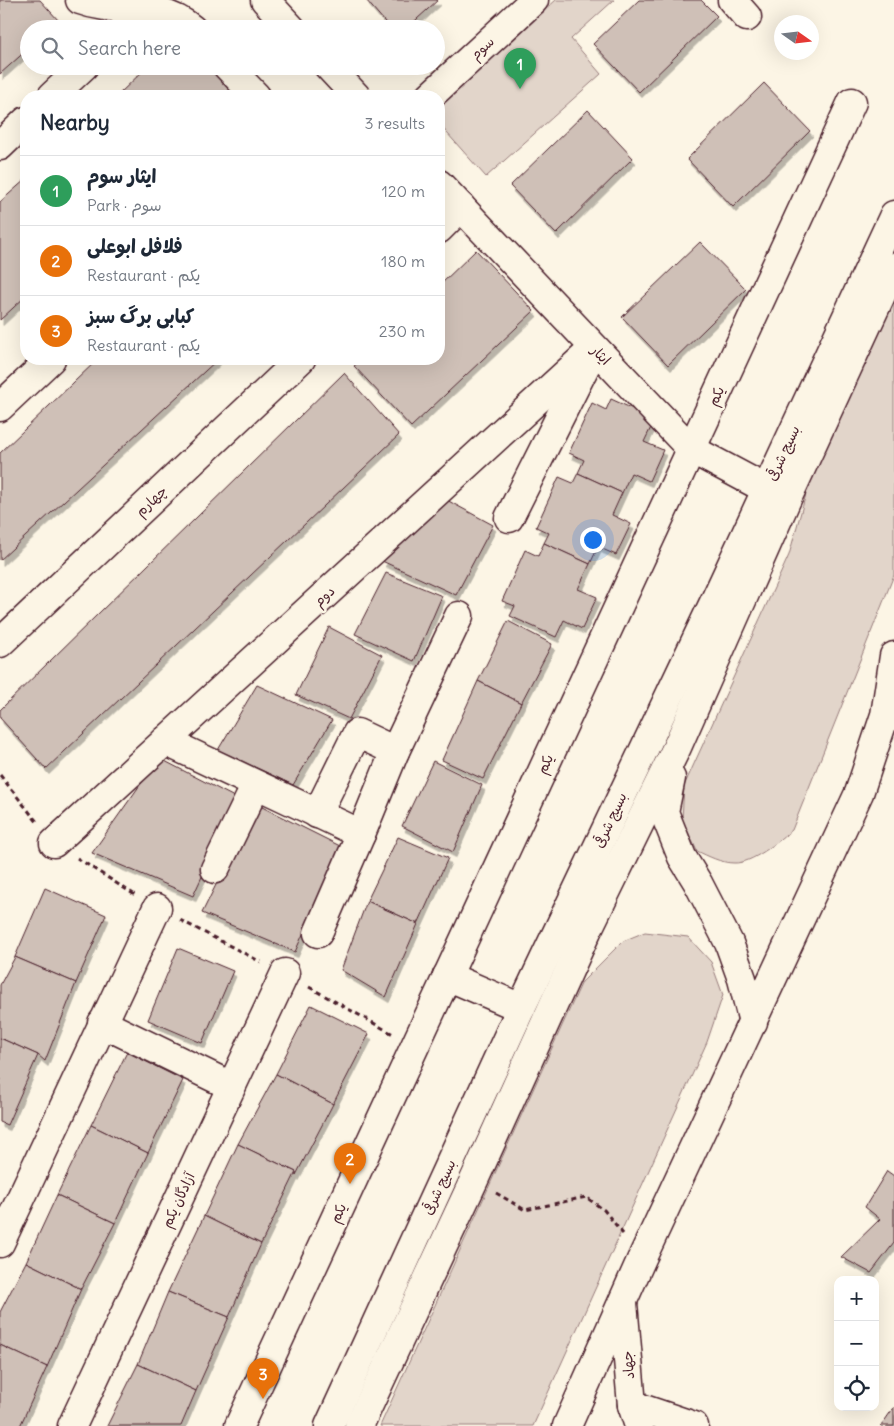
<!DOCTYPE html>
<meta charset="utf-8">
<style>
:root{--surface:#fff;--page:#f6f6f7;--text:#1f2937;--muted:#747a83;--line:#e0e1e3;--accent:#d1495b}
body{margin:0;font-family:Delius,"Playpen Sans Arabic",sans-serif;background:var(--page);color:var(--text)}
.controls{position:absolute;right:15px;bottom:15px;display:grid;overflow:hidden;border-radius:10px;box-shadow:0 5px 20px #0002}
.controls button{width:45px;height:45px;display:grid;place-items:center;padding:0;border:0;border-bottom:1px solid var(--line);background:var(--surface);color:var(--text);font:25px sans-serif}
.compass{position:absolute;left:774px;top:15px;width:45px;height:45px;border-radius:50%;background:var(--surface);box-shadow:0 5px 20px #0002;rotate:104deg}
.you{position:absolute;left:592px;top:539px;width:18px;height:18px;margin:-12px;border:4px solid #fff;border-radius:50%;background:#1a73e8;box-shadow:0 0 0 8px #1a73e833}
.badge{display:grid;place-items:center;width:32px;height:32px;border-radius:50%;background:var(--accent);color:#fff;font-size:16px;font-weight:700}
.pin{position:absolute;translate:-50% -41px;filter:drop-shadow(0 1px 2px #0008)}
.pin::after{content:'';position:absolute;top:26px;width:18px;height:15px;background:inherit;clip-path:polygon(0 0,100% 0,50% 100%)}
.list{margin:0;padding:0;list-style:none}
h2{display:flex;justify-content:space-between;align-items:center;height:65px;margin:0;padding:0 20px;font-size:21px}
h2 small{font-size:16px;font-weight:400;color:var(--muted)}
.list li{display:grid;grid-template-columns:32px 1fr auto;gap:15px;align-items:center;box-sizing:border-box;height:70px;padding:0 20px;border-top:1px solid var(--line)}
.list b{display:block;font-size:19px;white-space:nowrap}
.list p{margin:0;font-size:16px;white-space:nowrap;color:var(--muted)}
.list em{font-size:16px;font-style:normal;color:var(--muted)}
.icon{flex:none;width:28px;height:28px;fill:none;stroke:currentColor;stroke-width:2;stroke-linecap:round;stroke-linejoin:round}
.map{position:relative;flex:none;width:894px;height:1426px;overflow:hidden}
.search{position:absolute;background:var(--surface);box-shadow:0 5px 20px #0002;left:20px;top:20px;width:425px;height:55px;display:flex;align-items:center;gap:12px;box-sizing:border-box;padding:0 18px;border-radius:28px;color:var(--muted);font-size:19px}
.panel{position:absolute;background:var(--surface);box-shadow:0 5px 20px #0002;left:20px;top:90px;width:425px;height:275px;border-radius:20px}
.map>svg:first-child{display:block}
</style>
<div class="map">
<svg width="894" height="1426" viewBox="0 0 894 1426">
<defs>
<filter id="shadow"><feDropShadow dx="3" dy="5.5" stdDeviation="0" flood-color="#0004"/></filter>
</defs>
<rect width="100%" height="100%" fill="#fcf5e5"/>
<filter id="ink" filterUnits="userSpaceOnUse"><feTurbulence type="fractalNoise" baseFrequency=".02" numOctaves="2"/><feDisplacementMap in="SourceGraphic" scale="10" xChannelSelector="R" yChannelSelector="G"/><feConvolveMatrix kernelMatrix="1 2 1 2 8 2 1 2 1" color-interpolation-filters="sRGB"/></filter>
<g filter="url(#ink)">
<g fill="#e2d5ca" stroke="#967a7a">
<polygon points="556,0 614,0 571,39 601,74 486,177 439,124 439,105"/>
<path d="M894,291V575L792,830C779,841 752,864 734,863C721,863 708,856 697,851L682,819L684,786L789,555L813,469Z"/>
<polygon points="645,932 688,937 711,962 723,995 707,1042 533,1426 380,1426 582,982 623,941"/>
</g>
<g fill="#cfc0b7" stroke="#4a1f2b" filter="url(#shadow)">
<polygon points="0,0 40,0 59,21 50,29 29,29 29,48 0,74"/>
<polygon points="366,0 438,0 406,29 391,29"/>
<polygon points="639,0 701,0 717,16 639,92 593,44"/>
<polygon points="148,66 209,66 238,96 117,96"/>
<polygon points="764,83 810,131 733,207 687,159"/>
<polygon points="588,110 633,158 556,234 510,186"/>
<polygon points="26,179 26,296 0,320 0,202"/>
<polygon points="700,242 746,289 668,365 622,317"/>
<polygon points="476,250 534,311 411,427 354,366 362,359 439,359 439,286"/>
<polygon points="98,359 218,359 0,560 0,453"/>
<polygon points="344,373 399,435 46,769 0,718 0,710"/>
<polygon points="611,399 655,419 644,442 663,450 649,481 631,473 622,493 578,473 584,460 569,453 592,403 606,410"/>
<polygon points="578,473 622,493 612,515 631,524 616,555 598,547 590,564 544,543 549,533 536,527 559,477 573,483"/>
<polygon points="443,498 493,525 456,595 382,561"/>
<polygon points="544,543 590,564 578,589 597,597 582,629 564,620 556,637 510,616 515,606 502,601 525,550 538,556"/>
<polygon points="386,573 442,596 414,661 355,634"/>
<polygon points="508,621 552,644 521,703 478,681"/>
<polygon points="329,627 382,655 349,719 296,695"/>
<polygon points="478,681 521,703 483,779 442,760"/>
<polygon points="257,685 332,720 293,785 218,750"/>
<polygon points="159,758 238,799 193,896 92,853"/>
<polygon points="433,761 482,785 453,852 402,826"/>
<polygon points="256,804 342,847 295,952 202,913"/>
<polygon points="398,837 448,858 418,924 367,901"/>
<polygon points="45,888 106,915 76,983 15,957"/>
<polygon points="367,901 418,924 386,997 341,970"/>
<polygon points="178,948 233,971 202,1043 148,1020"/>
<polygon points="15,957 76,983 45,1061 38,1055 0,1038 0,985"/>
<polygon points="311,1005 369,1034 333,1104 276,1074"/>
<polygon points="0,1038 38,1055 7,1125 0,1122"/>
<polygon points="127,1052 183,1080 148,1153 91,1125"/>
<polygon points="276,1074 333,1104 296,1175 296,1172 238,1144"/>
<polygon points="91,1125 148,1153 115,1223 57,1195"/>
<polygon points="238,1144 296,1172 261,1244 204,1216"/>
<polygon points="887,1171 894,1176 894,1243 871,1273 841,1257 880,1219 865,1207"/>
<polygon points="57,1195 115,1223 81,1289 26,1262"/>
<polygon points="204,1216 261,1244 229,1317 168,1292"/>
<polygon points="26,1262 81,1289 47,1367 0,1345 0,1312"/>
<polygon points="168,1292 229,1317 196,1391 138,1364"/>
<polygon points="0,1345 47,1367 20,1426 0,1426"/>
<polygon points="138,1364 196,1391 181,1426 107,1426"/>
<polygon points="894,1407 894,1426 881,1426"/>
</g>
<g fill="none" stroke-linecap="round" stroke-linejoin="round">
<defs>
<g id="minor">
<path d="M80,0C121,15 157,0 192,29"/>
<polyline points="265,0 292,29"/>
<polyline points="732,0 747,17"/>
<polyline points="124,29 147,7"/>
<polyline points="227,66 256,96"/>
<polyline points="328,66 356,96"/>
<polyline points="52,96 84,66"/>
<polyline points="430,96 534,0"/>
<polyline points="0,146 26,121"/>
<polyline points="439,184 691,449 766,489"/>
<polyline points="439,229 461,207"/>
<polyline points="0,407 51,359"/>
<polyline points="509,518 587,363"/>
<polyline points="0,643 301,359"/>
<polyline points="165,741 361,834 318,933"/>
<polyline points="317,814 357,733 395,751"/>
<polyline points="361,834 395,751 459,616"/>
<polyline points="54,843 594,348"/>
<polyline points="215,869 256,785"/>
<polyline points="447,976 521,1008"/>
<polyline points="102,1023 231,1086"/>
<polyline points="0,1243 157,908"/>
<polyline points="623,1303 632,1405 639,1426"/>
<polyline points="632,1405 694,1426"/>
<polyline points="72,1426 285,973"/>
<polyline points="239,1426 852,102"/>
</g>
<g id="major">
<polyline points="671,778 664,812 682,857 698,883 729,943 742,979 753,1022"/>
<polyline points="329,1426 521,1008 716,598 894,215"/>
<polyline points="359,1426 474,1180 587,931 677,747 786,501 894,267"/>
<polyline points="567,1426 642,1258 859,793 885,715 894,656"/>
</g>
</defs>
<use href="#minor" stroke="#4a1f2b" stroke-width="31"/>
<use href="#major" stroke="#4a1f2b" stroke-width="31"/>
<g stroke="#4a1f2b" stroke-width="3" stroke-dasharray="5 4" stroke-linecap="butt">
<polyline points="0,775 38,823"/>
<polyline points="77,858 135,895"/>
<polyline points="180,920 261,962"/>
<polyline points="309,987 393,1034"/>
<polyline points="496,1193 525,1210 586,1197 604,1210 623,1234"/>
</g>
<use href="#minor" stroke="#fcf5e5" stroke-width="28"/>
<use href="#major" stroke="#fcf5e5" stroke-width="28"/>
</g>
</g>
<g text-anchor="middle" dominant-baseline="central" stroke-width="5" stroke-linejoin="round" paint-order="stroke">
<g font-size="14" fill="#4a1f2b" stroke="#fcf5e5">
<text transform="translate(482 48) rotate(-43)">سوم</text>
<text transform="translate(601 355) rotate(46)">ایثار</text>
<text transform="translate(716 396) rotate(-65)">یکم</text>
<text transform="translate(783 453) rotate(-65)">بسیج شرقی</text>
<text transform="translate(151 501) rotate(-43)">چهارم</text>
<text transform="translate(324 596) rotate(-42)">دوم</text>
<text transform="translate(545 764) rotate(-65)">یکم</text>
<text transform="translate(610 820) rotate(-65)">بسیج شرقی</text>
<text transform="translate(439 1187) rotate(-65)">بسیج شرقی</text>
<text transform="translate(178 1200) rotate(-65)">آزادگان یکم</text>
<text transform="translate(338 1213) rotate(-65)">یکم</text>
<text transform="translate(628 1365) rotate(-95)">جهاد</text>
</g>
</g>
</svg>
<div class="controls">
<button>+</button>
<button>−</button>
<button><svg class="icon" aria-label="locate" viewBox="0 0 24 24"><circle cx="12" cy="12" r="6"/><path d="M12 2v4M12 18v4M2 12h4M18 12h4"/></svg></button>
</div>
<svg class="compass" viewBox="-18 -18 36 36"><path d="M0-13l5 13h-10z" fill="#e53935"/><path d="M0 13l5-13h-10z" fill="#747a83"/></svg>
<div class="you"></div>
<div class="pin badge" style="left:520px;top:89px;background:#2e9e5b">1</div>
<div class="pin badge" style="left:350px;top:1184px;background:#e8710a">2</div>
<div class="pin badge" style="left:263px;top:1399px;background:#e8710a">3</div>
<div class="search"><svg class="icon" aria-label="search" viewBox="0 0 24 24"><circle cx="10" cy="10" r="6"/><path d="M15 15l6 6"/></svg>Search here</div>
<section class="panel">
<h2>Nearby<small>3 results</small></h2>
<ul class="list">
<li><span class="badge" style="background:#2e9e5b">1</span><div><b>ایثار سوم</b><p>Park · سوم</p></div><em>120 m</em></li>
<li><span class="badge" style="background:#e8710a">2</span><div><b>فلافل ابوعلی</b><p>Restaurant · یکم</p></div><em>180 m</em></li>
<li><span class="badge" style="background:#e8710a">3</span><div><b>کبابی برگ سبز</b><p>Restaurant · یکم</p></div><em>230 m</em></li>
</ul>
</section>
</div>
